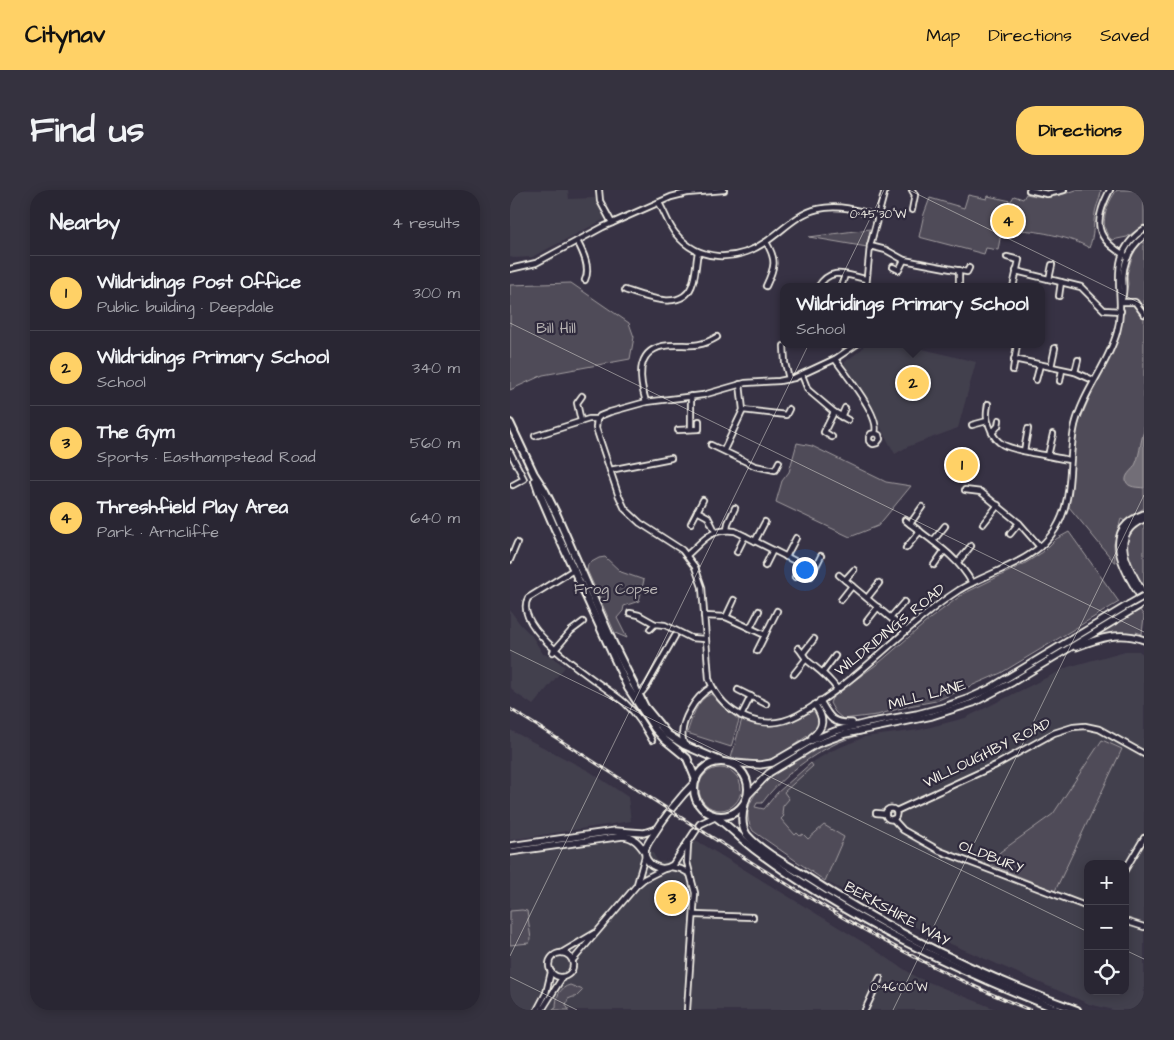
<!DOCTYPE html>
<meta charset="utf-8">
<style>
:root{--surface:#292633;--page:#35323f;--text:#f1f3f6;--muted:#a5a5ac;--line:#45434e;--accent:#ffd166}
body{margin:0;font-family:"Architects Daughter",sans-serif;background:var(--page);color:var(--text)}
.controls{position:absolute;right:15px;bottom:15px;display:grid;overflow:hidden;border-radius:10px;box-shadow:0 2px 12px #0003}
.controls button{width:45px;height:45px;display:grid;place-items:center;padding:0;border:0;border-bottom:1px solid var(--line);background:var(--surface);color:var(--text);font:25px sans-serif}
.you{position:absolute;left:294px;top:379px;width:18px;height:18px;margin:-12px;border:4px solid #fff;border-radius:50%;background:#1a73e8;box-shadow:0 0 0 8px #1a73e833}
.badge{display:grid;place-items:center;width:32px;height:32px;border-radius:50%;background:var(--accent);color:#111;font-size:16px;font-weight:700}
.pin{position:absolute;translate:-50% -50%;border:2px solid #fff;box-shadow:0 1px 5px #0006}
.popup{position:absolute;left:270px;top:93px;width:265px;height:65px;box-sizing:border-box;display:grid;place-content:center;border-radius:10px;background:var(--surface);filter:drop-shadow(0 1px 4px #0005);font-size:16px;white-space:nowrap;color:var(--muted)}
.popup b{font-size:19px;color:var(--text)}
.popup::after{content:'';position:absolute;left:50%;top:100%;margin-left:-10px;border:10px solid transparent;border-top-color:var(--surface)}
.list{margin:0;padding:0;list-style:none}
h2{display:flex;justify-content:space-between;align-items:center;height:65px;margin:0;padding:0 20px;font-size:21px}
h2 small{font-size:16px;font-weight:400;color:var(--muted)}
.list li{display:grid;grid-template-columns:32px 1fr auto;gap:15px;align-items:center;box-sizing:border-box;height:75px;padding:0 20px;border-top:1px solid var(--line)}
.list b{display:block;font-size:19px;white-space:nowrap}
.list p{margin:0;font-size:16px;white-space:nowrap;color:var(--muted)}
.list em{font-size:16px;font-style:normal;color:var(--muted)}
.icon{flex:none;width:28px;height:28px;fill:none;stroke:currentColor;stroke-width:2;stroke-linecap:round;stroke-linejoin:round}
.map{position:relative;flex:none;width:634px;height:820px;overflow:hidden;border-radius:20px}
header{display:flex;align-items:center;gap:30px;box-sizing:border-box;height:70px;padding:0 25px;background:var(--accent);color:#111}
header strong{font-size:24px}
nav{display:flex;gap:28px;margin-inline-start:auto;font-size:18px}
.intro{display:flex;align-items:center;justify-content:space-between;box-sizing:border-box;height:120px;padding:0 30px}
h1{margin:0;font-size:35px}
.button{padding:12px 22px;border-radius:20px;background:var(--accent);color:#111;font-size:18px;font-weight:700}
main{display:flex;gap:30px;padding:0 30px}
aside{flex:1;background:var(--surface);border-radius:20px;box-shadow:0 2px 12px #0003}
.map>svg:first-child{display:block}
</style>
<header>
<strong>Citynav</strong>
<nav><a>Map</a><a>Directions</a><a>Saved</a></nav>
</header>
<div class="intro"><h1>Find us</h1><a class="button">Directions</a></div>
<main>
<aside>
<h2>Nearby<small>4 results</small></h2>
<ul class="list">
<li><span class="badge">1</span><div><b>Wildridings Post Office</b><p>Public building · Deepdale</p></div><em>300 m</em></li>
<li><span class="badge">2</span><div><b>Wildridings Primary School</b><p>School</p></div><em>340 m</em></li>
<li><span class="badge">3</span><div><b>The Gym</b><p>Sports · Easthampstead Road</p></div><em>560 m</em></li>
<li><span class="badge">4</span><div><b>Threshfield Play Area</b><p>Park · Arncliffe</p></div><em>640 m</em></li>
</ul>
</aside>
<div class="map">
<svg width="634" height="820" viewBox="0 0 634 820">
<rect width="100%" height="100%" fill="#373244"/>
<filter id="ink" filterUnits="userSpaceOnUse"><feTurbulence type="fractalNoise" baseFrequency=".02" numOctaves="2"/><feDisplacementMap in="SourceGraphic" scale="10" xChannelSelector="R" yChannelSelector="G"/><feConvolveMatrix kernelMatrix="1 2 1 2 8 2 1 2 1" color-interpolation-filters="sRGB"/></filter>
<g filter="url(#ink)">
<g fill="#433f4e" fill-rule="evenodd">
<polygon points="0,0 58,0 59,9 85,8 95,29 22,67 4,68 0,67"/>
<polygon points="354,154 392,154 466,172 448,238 397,257 385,264 372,240 364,219 335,176 335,172 352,159"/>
<polygon points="0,420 10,434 22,446 33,464 41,466 55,477 23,515 4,502 0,496"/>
<path d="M615,461H629L634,465V820H603L579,814L427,748L315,691L243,641L238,629L254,619L266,603L301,573L321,561L355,547L409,540L455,528L558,477ZM578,674H615V801H578Z"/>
<polygon points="0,540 79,581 118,607 121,631 0,650"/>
<polygon points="178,648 194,655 356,754 406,787 488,820 0,820 0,667 107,650 139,656 148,672 163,670"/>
</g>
<g fill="#504b59" stroke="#a29ea0">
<path d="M566,0H591C591,8 586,15 585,23C583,35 584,46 579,58C566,48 506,34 491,43L488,60L476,58L474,64L409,47L414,24L420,8L454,18L458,5L477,9L478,6L501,11L504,6L513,9L516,4C539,9 543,8 566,0Z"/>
<path d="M607,0H634V35L617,47L602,50C587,37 597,13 607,0Z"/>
<polygon points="360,39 357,57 299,47"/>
<polygon points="634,51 634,318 615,331 611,329 604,354 605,373 559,317 563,269 568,235 586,192 606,154 618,94 617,84 622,67 628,55"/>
<polygon points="61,93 119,133 124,147 120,169 33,185 0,200 0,95"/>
<polygon points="287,253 302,256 376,292 401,296 368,336 340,347 266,312 272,291 279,282"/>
<path d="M634,331V399C624,383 606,359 621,340C624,336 630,333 634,331Z"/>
<polygon points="559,342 609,412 491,483 426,511 399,516 367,525 333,529 325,522 320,513 323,506 370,472 421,428 453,404 514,374 533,362 546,349"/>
<polygon points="95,367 111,382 134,390 129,411 114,416 113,421 107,428 117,448 105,443 77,380 78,374 89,368"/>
<polygon points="630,420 634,426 632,444 626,442 625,445 574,452"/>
<path d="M201,504L211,515L229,530L221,557L177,543C182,529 186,510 201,504Z"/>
<path d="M305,519L311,530L308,539C294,547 270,567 257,570C246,573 232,569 221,568L232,529C260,537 279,532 305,519Z"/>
<path d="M364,541C352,545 338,548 327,553C298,567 272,586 252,613H247L245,617L254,619L267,603L301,573L303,576L274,602L279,609L273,616L272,623L274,626L271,629L285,645L287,643L290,646L293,644L298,649L314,635L334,647L315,691L243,641C241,637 238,632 238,627C235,594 299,558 326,549C338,545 351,544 364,541Z"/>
<polygon points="592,550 612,559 545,701 481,675 490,662 543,624"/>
<circle cx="210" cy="599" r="21"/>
<polygon points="12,720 17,721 21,749 19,753 0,755 0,721"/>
<path d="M60,795L73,800L66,807H63L58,809L56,815L59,820H42L46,818C46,807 49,798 60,795Z"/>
</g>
<path fill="#726e77" stroke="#a6a2a4" d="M634,241V298C628,297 618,298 616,291C615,285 621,281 624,277C630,267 630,252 634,241Z"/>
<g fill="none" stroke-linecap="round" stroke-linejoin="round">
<defs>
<g id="minor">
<polyline points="89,0 90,11 102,33"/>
<polyline points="519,0 537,4 554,0"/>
<path d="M600,0C583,32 584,49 618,67"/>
<path d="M149,13C155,23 158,34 165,43C189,73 227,72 257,51C273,40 288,23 308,19C328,14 348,20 367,26"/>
<polyline points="402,20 405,5 402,0"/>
<path d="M67,51C73,62 81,78 75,90"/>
<path d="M256,52C267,70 265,77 256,96"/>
<polyline points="360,56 376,60 394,70 457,82 459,78"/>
<polyline points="497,67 509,70 503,97"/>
<polyline points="383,77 389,80 394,70"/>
<polyline points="0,79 26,73 93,37 161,7 177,3 214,0"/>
<polyline points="449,80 449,97"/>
<polyline points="506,81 571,97 594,120 611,121"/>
<polyline points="539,89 542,75"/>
<path d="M308,97C321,76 336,85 356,89"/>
<polyline points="331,97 335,85"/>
<polyline points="356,97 360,56 375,0"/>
<path d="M115,100C136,107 175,123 183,92C186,83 186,72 188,62"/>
<polyline points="549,106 551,92"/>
<path d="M611,111C615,103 613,96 613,87C614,71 621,56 634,46"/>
<polyline points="611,112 625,112 634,124"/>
<polyline points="274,156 275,173 279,189"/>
<path d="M325,169C335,184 371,226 365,243L369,245L370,249L367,253L363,254L359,251V247L361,244L365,243"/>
<polyline points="504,169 565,182 583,190"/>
<polyline points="541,177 545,158"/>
<polyline points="503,180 507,154"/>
<polyline points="565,182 568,170"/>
<polyline points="292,185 298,200 324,222 338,230"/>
<polyline points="526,190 530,175"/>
<polyline points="550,191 552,180"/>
<polyline points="181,206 181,239"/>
<path d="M136,212C130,192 124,162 153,156C174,152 184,161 207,147"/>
<path d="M478,214C476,226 476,228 481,240C488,259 504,258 522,263C535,265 547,268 560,270"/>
<polyline points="233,220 276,225 279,219"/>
<polyline points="331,227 335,218"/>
<path d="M87,229L86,238L108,304L115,319L130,333L172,360L185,377L192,397L199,489C213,525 253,544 288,525C349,492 392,437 449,400C482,380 525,373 546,338C565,307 557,269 565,235C574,200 598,175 607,142C618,103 592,68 634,39"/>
<polyline points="71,231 67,213 72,206"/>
<polyline points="462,235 477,231"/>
<polyline points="168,240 189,239 189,231"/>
<polyline points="482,243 488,236 489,230"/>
<polyline points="25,246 79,229 87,229 90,226 100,222 136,212 193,205 235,193 269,191 284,188 325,169 347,154"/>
<polyline points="322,247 314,242 324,222"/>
<polyline points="201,255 245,276 265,280 269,272"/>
<polyline points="214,260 233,220 230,194"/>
<polyline points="514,261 518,239"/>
<polyline points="0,262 14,289 3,295"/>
<polyline points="538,266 543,244"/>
<polyline points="100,280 161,268"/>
<polyline points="455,300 471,302 477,307 509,333 530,357"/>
<polyline points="187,321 198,327 205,341"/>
<path d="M395,330C419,349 448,366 462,393"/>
<polyline points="181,333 193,310"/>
<polyline points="400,334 412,317"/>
<polyline points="473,334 488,315"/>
<polyline points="217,340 218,333 225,318"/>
<polyline points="500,344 509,333"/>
<polyline points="245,351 255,332"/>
<polyline points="423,351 435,336"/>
<polyline points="396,358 410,341"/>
<polyline points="227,362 235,346"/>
<path d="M177,365C194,350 200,338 225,341L303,380"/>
<polyline points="276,367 286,348"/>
<polyline points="0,370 7,353"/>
<polyline points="448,372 461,356"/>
<polyline points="424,375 434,361"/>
<polyline points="255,376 263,360"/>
<path d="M65,379L18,408C0,440 96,496 115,513C127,524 134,536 142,550"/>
<polyline points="329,385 396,441"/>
<polyline points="301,386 311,366"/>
<polyline points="285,387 292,374"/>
<polyline points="335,390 344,380"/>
<polyline points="357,408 369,393"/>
<polyline points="331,410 342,396"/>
<polyline points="120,423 129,425 145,434"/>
<polyline points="194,426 216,427 255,445"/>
<polyline points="216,427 224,410"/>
<polyline points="381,427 394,412"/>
<polyline points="357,431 368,417"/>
<polyline points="240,438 249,421"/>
<polyline points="140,439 145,434 155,435 181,448 195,449"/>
<path d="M288,458C292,462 294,467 298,471C309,480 319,487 327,499"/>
<polyline points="247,461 267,421"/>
<polyline points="43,462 61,441 73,432"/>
<polyline points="293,463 304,449"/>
<polyline points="313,482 325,466"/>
<polyline points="284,484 296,469"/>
<polyline points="228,500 256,514"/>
<polyline points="127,504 132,502 136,497 165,446"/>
<polyline points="231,526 241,506"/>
<path d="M174,554C167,535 185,506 202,497"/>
<circle cx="381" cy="624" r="5.5"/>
<polyline points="386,621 486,575 544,543 563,537 575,536 589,539 634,564"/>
<polyline points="366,623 376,624"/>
<polyline points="383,629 393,640 430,661 578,717"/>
<polyline points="161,677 171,679 180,684"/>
<polyline points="615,680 634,648"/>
<polyline points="127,694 135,666"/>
<polyline points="185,725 243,727"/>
<polyline points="615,731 634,737"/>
<polyline points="53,762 85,743"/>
<circle cx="51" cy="775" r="12"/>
<polyline points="63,770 127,695 134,689 154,679"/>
<polyline points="27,820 36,803 41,782"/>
<polyline points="32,820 52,788"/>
<polyline points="177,820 185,703 177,672 178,654"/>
<polyline points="355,820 370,788"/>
</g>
<g id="major">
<path d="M634,329C596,344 620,381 634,404"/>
<path d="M633,411C617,384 587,341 634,324"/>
<path d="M566,457C590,448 609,441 634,450"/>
<path d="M310,511C319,527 322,534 342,533"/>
<path d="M302,547C315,537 314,528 305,515"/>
<polyline points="218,573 250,575 262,573 300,551 325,541 357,533 407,524 434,517 457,509 479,499 618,415"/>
<path d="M185,592C167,610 155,626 142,647C139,651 136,656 135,661C134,667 139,674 144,676C151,680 157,679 163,675L190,634L205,627"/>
<polyline points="238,605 259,583 307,554 335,544 422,526 463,513 503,492 634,413"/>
<polyline points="0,656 105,641 134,643 146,639"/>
<path d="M0,662L113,646C124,647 129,653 135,662"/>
</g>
<g id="highway">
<polyline points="0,233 24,284 35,301 47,325 103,453 135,517 157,544 174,555 213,572"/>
<polyline points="25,290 29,302 45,339 118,498 145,539 155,550 177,568 186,590"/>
<circle cx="211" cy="599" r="27"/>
<path d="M235,612C232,623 230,635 237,645C250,660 275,674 292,684C378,740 470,786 567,820"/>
<path d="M206,627C220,637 231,649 244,659C336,728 442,778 549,820"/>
</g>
</defs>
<use href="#minor" stroke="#f4f1e8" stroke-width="8"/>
<use href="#major" stroke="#f4f1e8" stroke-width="9"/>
<use href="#highway" stroke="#f4f1e8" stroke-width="10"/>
<use href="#minor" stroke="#2f2a3d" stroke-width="4.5"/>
<use href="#major" stroke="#2f2a3d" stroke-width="5.5"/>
<use href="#highway" stroke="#2f2a3d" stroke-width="6"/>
<defs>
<path id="rail" d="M0,519C83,570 164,624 246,675C336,731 421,781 520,820"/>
</defs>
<use href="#rail" stroke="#f4f1e8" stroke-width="3"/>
<use href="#rail" stroke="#2f2a3d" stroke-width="1" stroke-dasharray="4" stroke-linecap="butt"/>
<defs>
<polyline id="major-bridge" points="618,415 634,406"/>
</defs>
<use href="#major-bridge" stroke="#f4f1e8" stroke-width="9" stroke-linecap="butt"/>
<use href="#major-bridge" stroke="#2f2a3d" stroke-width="5.5"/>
</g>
</g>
<path fill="none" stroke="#f4f1e8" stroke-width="1" stroke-opacity="0.45" d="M399,0L634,115M0,133L634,442M0,460L578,742M615,760L634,769M0,766L374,0M0,787L67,820M383,820L634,305"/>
<g text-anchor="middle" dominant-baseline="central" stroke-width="4.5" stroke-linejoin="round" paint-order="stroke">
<g font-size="15" fill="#bbb7b6" stroke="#2f2a3d">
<text x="46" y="138">Bill Hill</text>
<text x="106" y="399">Frog Copse</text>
</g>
<g font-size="15" fill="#f4f1e8" stroke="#2f2a3d">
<text transform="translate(380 440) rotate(-39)">WILDRIDINGS ROAD</text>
<text transform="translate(417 505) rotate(-15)">MILL LANE</text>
<text transform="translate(477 563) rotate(-26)">WILLOUGHBY ROAD</text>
<text transform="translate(481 667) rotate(21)">OLDBURY</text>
<text transform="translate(387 724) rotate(29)">BERKSHIRE WAY</text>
</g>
</g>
<g font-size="12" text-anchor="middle" fill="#f4f1e8" stroke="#2f2a3d" stroke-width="4.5" stroke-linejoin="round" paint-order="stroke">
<text x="368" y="28">0°45'30"W</text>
<text x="389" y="801">0°46'00"W</text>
</g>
</svg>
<div class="controls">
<button>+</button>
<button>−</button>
<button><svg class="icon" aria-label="locate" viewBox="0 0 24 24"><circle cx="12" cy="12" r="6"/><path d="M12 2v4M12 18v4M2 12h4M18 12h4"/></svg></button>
</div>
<div class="you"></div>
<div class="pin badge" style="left:452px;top:275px">1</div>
<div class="pin badge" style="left:403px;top:193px">2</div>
<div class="popup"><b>Wildridings Primary School</b>School</div>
<div class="pin badge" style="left:162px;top:708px">3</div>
<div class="pin badge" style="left:498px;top:31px">4</div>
</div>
</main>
